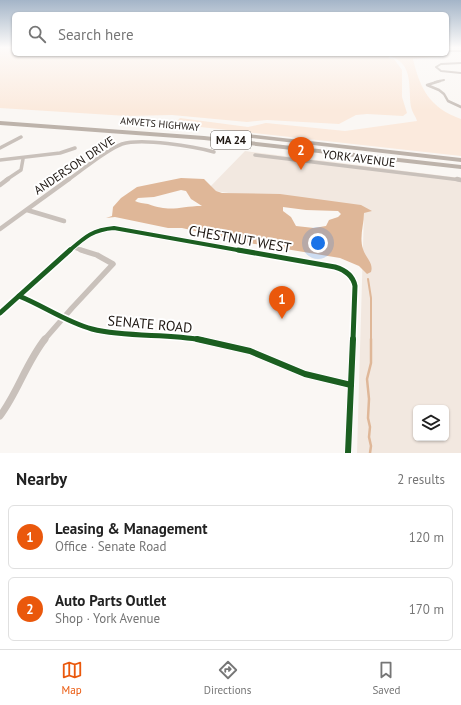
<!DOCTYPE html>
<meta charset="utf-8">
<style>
:root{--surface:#fff;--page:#f6f6f6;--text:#222;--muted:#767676;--line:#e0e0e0;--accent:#ea580c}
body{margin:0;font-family:"PT Sans",sans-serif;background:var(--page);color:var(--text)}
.controls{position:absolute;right:12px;bottom:12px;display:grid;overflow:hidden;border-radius:6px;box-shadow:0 1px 3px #0004}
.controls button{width:36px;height:36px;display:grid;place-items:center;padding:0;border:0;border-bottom:1px solid var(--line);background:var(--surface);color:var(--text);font:20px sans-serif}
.you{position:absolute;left:318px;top:243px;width:14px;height:14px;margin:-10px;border:3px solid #fff;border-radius:50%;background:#1a73e8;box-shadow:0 0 0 6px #1a73e833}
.badge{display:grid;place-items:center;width:26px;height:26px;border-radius:50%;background:var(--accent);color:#fff;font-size:13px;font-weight:700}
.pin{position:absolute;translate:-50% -33px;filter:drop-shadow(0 1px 2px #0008)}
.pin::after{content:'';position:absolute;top:21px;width:14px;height:12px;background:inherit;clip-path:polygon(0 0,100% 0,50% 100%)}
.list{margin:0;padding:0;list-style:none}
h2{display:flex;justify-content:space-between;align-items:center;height:52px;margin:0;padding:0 16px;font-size:17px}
h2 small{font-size:13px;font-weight:400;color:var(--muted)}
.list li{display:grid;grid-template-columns:26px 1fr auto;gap:12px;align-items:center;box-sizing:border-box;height:64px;margin:0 8px 8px;padding:0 8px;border:1px solid var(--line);border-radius:6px}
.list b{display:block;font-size:15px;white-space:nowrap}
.list p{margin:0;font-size:13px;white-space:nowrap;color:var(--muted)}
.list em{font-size:13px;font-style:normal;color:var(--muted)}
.icon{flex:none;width:22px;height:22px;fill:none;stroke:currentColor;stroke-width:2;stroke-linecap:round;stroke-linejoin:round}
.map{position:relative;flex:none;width:461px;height:453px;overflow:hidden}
.search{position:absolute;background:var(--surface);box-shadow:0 1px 3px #0004;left:12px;right:12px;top:12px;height:44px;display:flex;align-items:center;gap:10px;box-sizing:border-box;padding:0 14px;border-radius:6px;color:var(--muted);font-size:15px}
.sheet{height:196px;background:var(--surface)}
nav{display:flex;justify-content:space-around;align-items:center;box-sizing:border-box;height:56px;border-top:1px solid var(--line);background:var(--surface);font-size:11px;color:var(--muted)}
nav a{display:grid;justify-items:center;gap:2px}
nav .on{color:var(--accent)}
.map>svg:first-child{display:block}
</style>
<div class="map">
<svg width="461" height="453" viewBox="0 0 461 453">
<rect width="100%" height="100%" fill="#faf7f4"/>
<path fill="#f2e8e0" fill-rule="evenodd" d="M245,151L461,178V453H357L364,212L207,190ZM416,408H446V438H416Z"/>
<path fill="#fbeadd" d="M0,47H14V54H442L451,55L413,59C420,89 430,108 461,119V156L174,124L180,118L248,127L266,123L345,131L417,121C416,117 412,112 411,107C408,87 414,64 390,56L388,58L394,59L402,70V97L407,113L403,116L367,114L356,115L339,124L267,120L247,122L172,115L127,116L0,108Z"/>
<path fill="#dfb798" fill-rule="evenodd" d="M181,178L204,179L216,191L222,193L280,194L361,205L372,211L364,213C364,225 359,237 363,249C365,257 374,263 371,272L367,274L359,266L340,258L243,242L182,228H168L115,217L106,218L112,216L113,207L121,198L137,187ZM181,190L186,191L191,199L202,206C179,206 172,213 148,204C143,203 139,203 135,201L138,198L154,197ZM283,207L306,210L338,211L341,214L338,217L329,220L326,226L314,228L296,226L291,217L283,211Z"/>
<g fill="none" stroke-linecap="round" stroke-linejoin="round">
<polyline stroke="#dfb798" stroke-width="2" points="368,279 371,298 371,340"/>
<polyline stroke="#dfb798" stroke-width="2.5" points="370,453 371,446 369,437 370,427 368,418 369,399 367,379 371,363 371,339"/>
<g stroke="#c9c1bb" stroke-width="2">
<polyline points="447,51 461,51"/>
<polyline points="461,63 441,64 436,67 441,71 461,73"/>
<polyline points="435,82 444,80"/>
</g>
<polyline stroke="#c9c1bb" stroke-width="2.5" points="440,81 427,85 439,90 444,94 448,101 461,107"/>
<g stroke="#c9c1bb" stroke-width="3.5">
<polyline points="0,148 21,137"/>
<polyline points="255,155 461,180"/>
<polyline points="0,160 60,153 75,148"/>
<polyline points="6,180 21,170 23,159"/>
<path d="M68,180C84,169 104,151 122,144C142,138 193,146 214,152"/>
</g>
<g stroke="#c9c1bb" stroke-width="4.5">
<polyline points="457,179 461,180"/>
<polyline points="0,185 8,179"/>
<polyline points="27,210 64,221"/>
<polyline points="0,229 69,179"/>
<polyline points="73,247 84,251"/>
<path d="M69,251C85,237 92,230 114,228L243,251"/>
</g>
<g stroke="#c9c1bb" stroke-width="5.5">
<path d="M238,250L335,267C345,270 353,275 355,286L353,340"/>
<path d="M19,296C44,306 66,322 92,329C128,338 166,333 202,340"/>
<polyline points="0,313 70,250"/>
<polyline points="44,340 72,308 113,264 97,255 81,250"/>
</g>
<g stroke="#c9c1bb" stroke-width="7">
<polyline points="197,339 250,351 305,374 351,385"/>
<path d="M0,416C18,392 26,363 45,339"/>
<polyline points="348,453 353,339"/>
</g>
<g fill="#bdb3ab" fill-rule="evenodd">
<polygon points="0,121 204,136 461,165 461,169 204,140 0,125"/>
<polygon points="220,131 461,158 461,162 218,134 217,133"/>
</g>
<defs>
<path id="cycleway-far2" d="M69,251C85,237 92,230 114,228L243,251"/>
<g id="cycleway-far1">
<path d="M238,250L335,267C345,270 353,275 355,286L353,340"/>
<path d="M19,296C44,306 66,322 92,329C128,338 166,333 202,340"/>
<polyline points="0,313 70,250"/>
</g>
<g id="cycleway">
<polyline points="197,339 250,351 305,374 351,385"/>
<polyline points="348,453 353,339"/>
</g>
</defs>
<use href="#cycleway-far2" stroke="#fff" stroke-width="6"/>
<use href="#cycleway-far1" stroke="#fff" stroke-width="8"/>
<use href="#cycleway" stroke="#fff" stroke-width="8"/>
<use href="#cycleway-far2" stroke="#1b5e20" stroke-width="4"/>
<use href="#cycleway-far1" stroke="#1b5e20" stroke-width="5"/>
<use href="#cycleway" stroke="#1b5e20" stroke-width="6"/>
</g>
<linearGradient id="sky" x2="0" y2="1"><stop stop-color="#a4b5c8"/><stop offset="0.43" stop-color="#fdfbfa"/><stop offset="1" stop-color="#fdfbfa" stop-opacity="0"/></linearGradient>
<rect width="461" height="110" fill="url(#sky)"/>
<g text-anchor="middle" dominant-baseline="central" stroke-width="4" stroke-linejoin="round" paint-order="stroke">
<g font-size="10" fill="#1d1611" stroke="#fff">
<text transform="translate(160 124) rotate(5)">AMVETS HIGHWAY</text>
</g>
<rect fill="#fff" stroke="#615c58" stroke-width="1" x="211" y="131" width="40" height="18" rx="3"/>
<g font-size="11" font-weight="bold" fill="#1d1611">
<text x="231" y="140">MA 24</text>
</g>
<g font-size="12" fill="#1d1611" stroke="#fff">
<text transform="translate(359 158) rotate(7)">YORK AVENUE</text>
<text transform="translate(74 165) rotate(-34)">ANDERSON DRIVE</text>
</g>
<g font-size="14" fill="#1d1611" stroke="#fff">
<text transform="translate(240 239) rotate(10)">CHESTNUT WEST</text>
<text transform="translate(150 324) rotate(5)">SENATE ROAD</text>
</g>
</g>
</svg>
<div class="controls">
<button><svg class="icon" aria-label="layers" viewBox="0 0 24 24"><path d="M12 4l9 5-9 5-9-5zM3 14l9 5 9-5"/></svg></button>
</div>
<div class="you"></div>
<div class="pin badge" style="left:282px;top:319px">1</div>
<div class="pin badge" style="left:301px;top:170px">2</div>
<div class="search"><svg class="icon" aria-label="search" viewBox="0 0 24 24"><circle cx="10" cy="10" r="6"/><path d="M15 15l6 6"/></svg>Search here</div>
</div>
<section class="sheet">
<h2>Nearby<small>2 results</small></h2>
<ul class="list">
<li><span class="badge">1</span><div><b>Leasing &amp; Management</b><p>Office · Senate Road</p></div><em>120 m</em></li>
<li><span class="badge">2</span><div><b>Auto Parts Outlet</b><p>Shop · York Avenue</p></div><em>170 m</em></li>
</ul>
</section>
<nav>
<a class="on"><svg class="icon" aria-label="map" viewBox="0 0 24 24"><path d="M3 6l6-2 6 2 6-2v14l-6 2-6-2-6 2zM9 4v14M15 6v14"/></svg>Map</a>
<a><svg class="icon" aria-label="directions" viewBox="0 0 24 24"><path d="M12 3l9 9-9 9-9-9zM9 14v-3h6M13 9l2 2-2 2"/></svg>Directions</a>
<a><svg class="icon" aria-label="saved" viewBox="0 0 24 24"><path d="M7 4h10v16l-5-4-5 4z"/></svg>Saved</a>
</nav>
